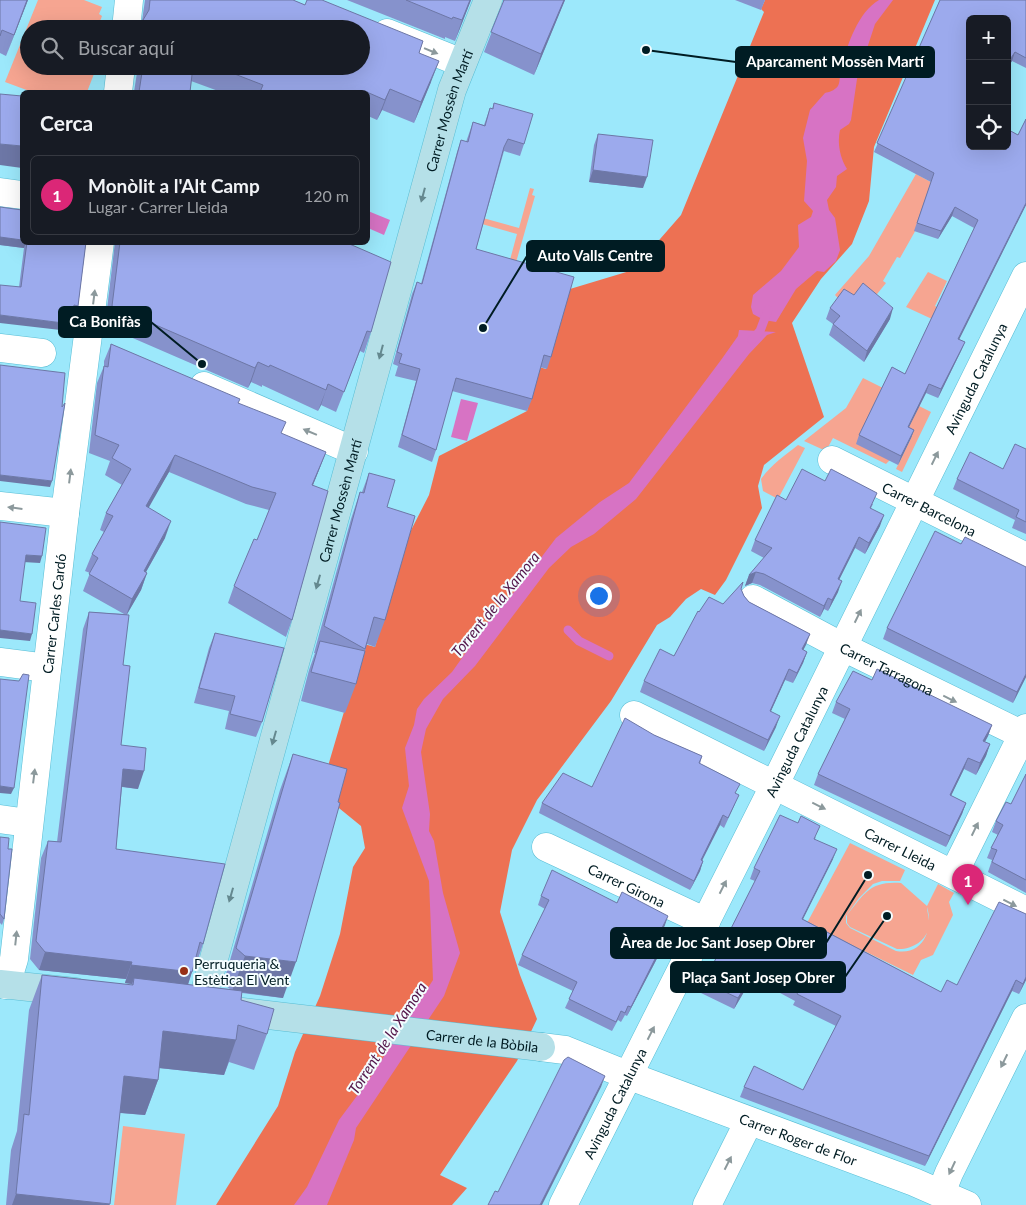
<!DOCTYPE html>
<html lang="es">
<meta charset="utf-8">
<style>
:root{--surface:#171b24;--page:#20242c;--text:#f1f3f6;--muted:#9ea1a6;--line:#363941;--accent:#db2777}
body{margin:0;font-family:Lato,sans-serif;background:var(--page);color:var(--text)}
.controls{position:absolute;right:15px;top:15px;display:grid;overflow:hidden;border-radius:8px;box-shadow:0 5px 20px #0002}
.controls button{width:45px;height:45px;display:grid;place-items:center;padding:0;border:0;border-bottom:1px solid var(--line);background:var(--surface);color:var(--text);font:25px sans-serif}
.you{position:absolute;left:598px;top:595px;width:18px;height:18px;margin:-12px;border:4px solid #fff;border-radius:50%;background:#1a73e8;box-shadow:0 0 0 8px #1a73e833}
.badge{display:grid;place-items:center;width:32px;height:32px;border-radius:50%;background:var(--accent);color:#fff;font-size:16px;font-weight:700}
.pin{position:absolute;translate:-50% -41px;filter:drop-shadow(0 1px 2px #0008)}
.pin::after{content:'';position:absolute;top:26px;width:18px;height:15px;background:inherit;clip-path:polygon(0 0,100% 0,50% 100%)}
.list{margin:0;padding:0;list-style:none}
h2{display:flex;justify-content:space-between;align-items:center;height:65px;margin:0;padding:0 20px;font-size:21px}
h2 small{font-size:16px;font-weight:400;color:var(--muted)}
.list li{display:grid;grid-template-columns:32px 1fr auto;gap:15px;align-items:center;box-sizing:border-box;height:80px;margin:0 10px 10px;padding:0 10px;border:1px solid var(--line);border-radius:8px}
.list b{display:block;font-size:19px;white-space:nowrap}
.list p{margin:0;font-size:16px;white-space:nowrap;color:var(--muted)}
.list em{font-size:16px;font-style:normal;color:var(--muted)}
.icon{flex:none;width:28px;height:28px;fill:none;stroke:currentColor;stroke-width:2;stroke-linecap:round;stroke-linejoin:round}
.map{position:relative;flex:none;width:1026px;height:1205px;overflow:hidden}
.search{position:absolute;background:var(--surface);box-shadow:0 5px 20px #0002;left:20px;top:20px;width:350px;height:55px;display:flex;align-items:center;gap:12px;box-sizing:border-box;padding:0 18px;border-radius:28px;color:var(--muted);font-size:19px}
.panel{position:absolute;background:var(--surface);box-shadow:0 5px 20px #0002;left:20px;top:90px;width:350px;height:155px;border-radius:8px}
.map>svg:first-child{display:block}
</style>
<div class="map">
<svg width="1026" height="1205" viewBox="0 0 1026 1205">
<rect width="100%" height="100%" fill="#9ce8fb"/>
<g fill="#f6a591">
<polygon points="38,0 84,0 102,7 99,14 102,16 97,29 29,29 29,66 97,66 87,92 32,92 5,82"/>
<polygon points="916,174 940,187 900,258 897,257 883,281 886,283 873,299 840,300 835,295 869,256"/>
<polygon points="530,188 534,189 532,195 535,196 513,273 507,271 517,234 482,224 483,218 519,228"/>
<polygon points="928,272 947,281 935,306 938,308 932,319 906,307"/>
<polygon points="863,378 931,412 902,472 896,469 911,438 886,464 833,438 826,451 804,441 846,408"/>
<path d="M798,445L805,448L778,499L763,491L761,479C771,465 784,456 798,445Z"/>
<path d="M850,843L905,870L900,881H882L873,884L859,898L846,916V923L850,928L896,951C923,956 934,929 927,907C927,912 930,920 929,926C927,941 911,950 897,949L850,927L847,923V915C865,893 870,881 901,883L927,906L938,884L954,893L949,902L953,915L933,955L921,960L913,975L807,923Z"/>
<polygon points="123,1126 185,1134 176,1205 114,1205"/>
</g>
<polygon fill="#ed7153" points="765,0 935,0 874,147 869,201 852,244 821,279 792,323 824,417 764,465 758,486 762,508 726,580 715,595 701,589 686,599 670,617 657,625 611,701 537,800 512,850 500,912 520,975 537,1019 517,1061 440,1175 467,1188 452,1205 216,1205 278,1106 295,1052 320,996 340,934 353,867 365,848 361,826 334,804 318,800 364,644 375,647 405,542 429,495 439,456 527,411 539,367 546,369 570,289 633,270 681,215 764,12 761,9"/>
<g fill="#d773c4">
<path d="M879,0H893L875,24L857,79L851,120L849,124L840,130C837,143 840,158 847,169L837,176L836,187L827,200L829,210L835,218L840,250L836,261L824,272L817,271L796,289L776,322L764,320L753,314L751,307L753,295L781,271L799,247L798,225L811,217L813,211L804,201L807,161L803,138L810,110L825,93C829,92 834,91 838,86C841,80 839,73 841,67C848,44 858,12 879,0Z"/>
<polygon points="368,211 390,220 384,235 368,228"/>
<polygon points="739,330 776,332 767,335 749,354 636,499 594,534 571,547 549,568 475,666 443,699 426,729 421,752 430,814 429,831 434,841 443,893 460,953 444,996 356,1128 354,1140 327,1205 294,1205 307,1187 339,1120 368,1081 433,980 429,881 402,808 409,786 405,748 414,725 417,709 424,699 452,672 496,610 518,588 556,538 600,502 629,483 721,360 738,336"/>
<polygon points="461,399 478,403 467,441 451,437"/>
</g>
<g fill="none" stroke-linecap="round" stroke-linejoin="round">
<g stroke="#d773c4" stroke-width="9">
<polyline points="752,340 760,331 768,310"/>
<polyline points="568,630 579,641 609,656"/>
</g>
<defs>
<g id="street">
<polyline points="126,29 129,0"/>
<polyline points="387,33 462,63"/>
<polyline points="118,92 121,66"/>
<polyline points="0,192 22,195"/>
<polyline points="0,348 42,353"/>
<polyline points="204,386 354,451"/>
<path id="s1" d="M832,460L1026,557"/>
<polyline points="0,506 65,513"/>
<path id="s2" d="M753,599L843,647L1023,735"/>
<polyline points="0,662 47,668"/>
<path id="s3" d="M634,715L1026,911"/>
<polyline points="0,819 28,823"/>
<path id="s4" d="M546,847L706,922"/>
<polyline points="954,873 1026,728"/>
<path id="s5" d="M6,985L14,959L65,513L100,242"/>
<path id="s6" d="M541,1047L565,1050L627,1075L914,1182L967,1205"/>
<polyline points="941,1193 949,1173 1026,1018"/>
<path id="s7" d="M563,1205L775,784L1026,276"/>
<polyline points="707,1205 749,1121"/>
</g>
<g id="secondary">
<polyline points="0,984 75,992"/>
<path id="s8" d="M201,1006L452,90L488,0"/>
<path id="s9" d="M234,1011L541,1047"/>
</g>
</defs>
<use href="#street" stroke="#58bdd4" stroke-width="29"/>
<use href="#secondary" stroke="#58bdd4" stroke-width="29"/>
<use href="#street" stroke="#fff" stroke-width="28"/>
<use href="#secondary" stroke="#b5e0e8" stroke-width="28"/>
</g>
<g fill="#8692cc">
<polygon points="0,0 28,0 6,56 0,53"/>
<polygon points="145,0 293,0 305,5 423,41 419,53 431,82 414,123 382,110 377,120 368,116 368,92 221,92 191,81 190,92 134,92 138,66 361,66 361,29 140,29 142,21"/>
<polygon points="347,0 471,0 455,41 445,37 445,39"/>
<polygon points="503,0 565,0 534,75 484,52 503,3"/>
<polygon points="735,0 765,0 761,10"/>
<polygon points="940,0 1026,0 1026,68 1012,61 1007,68 1007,19 970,19 970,146 1007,146 1007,129 1018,135 1026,119 1026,205 959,339 965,342 961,351 938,398 926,393 909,427 914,430 911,438 898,465 856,444 859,435 892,367 905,374 974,228 952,216 938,239 914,231 931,182 874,152"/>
<polygon points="494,103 524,144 520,156 504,151 476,249 551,357 547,369 540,367 532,399 527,411 452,391 436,450 432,462 398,447 416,381 395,376 398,366 393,364 412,294 417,282 421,284 457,152 461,140 466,142 473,122 484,125 490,108 492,109"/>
<polygon points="598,134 643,188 589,182 594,145"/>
<polygon points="0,207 22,242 86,242 78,306 75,314 73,313 71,324 69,331 19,287 24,248 0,245"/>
<polygon points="115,242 345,242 371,332 364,353 360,351 336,412 321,405 318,411 262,385 262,387 251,382 248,388 105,326"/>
<polygon points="854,295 890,319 864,362 829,335 833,324 826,319 830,308"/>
<polygon points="111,344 239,403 281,434 326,452 313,485 292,620 286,637 228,603 234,586 257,540 269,510 246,504 169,472 148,507 165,538 146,572 147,573 141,590 127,614 123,665 121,745 138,789 122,787 116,849 203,944 197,962 195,961 188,985 230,989 223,984 280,790 293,754 283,998 242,993 241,1000 267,1034 254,1070 229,1062 224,1075 159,1068 158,1080 145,1115 120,1113 109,1205 6,1205 11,1150 17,1131 29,1010 42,975 131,985 132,984 125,983 126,979 39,970 30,959 41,858 48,841 57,842 83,629 89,612 124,614 83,591 90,573 85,571 92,554 104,532 100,530 106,513 122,485 105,475 110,461 89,453 97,383 104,366 104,361"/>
<polygon points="1026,449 1026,534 1012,528 1015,520 953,489 957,479 1003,469"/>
<polygon points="369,473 387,507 385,620 375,647 367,644 356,684 345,713 301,701 309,670 315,653 314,653 351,519 360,492 362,492"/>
<polygon points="786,500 873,504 871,508 880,526 865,554 855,548 839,580 838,592 828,611 824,609 820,617 760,585 752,583 745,586 749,575 764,558 751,551 755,540"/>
<polygon points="961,544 1026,677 1013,703 883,639 887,628"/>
<polygon points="741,589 744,596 749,602 810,634 803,650 807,652 803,663 793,683 785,680 771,711 776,727 764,751 640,692 644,681 674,656 699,612 723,604"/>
<polygon points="215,633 262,722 256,737 225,729 229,711 194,703 209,648"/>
<polygon points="872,680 992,725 988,736 985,742 990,744 986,756 976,775 964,769 951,796 966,803 962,814 946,847 814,785 818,774 845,719 832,713 836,702"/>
<polygon points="654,735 702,756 700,764 736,793 735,804 724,828 720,825 702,861 703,861 700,871 690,890 539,813 542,803 592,787"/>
<polygon points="1026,774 1026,893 988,872 992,860 987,858 991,848 998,835 992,832 996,821 1011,804"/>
<polygon points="0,837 8,849 4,919 2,925 0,923"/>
<polygon points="816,837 815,839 833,859 803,919 941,992 957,985 1026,914 1026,980 1019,994 1012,991 925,1166 740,1097 744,1087 803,1090 836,1026 793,1005 795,1001 752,978 734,1009 701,993 704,982 755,881 750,879 754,868"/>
<polygon points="541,896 617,903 665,925 660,934 666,937 663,947 627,1016 625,1015 621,1022 618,1020 612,1031 565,1008 573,991 518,965 522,955 545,909 538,905"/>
</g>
<g fill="#6d77a6">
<polygon points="27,0 28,0 6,56 14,35"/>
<polygon points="470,0 471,0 455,41 462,20"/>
<polygon points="564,0 565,0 534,75 541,54"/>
<polygon points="1015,52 1012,61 1007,68 1007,64"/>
<polygon points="439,61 431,82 414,123 421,102"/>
<polygon points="390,89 382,110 377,120 385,100"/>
<polygon points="0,144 22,146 22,168 0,165"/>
<polygon points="593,170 647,177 643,188 589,182"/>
<polygon points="1026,203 1026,205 955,348 958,339"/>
<polygon points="955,207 952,216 938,239 941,231"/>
<polygon points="0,237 22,240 22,242 26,242 24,248 0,245"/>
<polygon points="893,308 890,319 864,362 867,351"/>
<polygon points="0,315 71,324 69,331 0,323"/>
<polygon points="965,342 961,351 938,398 941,389"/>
<polygon points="258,362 251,382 248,388 255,368"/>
<polygon points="328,384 321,405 318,411 326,390"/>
<polygon points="929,384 926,393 905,435 908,427"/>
<polygon points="914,430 911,438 898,465 901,456"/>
<polygon points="326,452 319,470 306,502 312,485"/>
<polygon points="175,455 169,472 140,523 146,506"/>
<polygon points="0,475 52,481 50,487 0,481"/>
<polygon points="884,515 880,526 865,554 869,543"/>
<polygon points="171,521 165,538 137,588 144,571"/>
<polygon points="859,537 855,548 834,590 838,579"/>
<polygon points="26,555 42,556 40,563 23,562"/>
<polygon points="756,572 752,583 745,586 749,575"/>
<polygon points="147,573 141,590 126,616 132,599"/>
<polygon points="842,581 838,592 828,611 832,600"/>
<polygon points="828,598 824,609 820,617 824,606"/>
<polygon points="0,630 32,634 30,641 0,638"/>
<polygon points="810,634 806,645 798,660 802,649"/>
<polygon points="807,652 803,663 793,683 797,673"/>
<polygon points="789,669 785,680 766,722 770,711"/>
<polygon points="1026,674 1026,677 1013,703 1017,692"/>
<polygon points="780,716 776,727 764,751 768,740"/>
<polygon points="992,725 988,736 979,752 983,741"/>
<polygon points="990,744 986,756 976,775 980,763"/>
<polygon points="968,758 964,769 946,806 950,795"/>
<polygon points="123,769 144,771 138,789 117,786"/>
<polygon points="0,786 14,788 11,794 0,793"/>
<polygon points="966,803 962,814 946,847 950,836"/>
<polygon points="723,815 720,825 697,870 701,860"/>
<polygon points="837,849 833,859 798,929 802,919"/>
<polygon points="703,861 700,871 690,890 694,881"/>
<polygon points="668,916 665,925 656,943 659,934"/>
<polygon points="666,937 663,947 627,1016 631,1007"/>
<polygon points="45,952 132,962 126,979 39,970"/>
<polygon points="245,956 296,962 283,998 232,991"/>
<polygon points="131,965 192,972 186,990 134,978 132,984 125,983"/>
<polygon points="756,968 752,978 734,1009 738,998"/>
<polygon points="1026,977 1026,980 1019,994 1023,984"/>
<polygon points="1016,980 1012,991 925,1166 929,1156"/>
<polygon points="163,1031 236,1040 224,1075 150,1067"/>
<polygon points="124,1076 158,1080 145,1115 111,1112"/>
<polygon points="605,1076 601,1087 542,1205 540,1205"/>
<polygon points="16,1194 110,1204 109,1205 12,1205"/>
</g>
<g fill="#9caaed" stroke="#6d77a6">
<polygon points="0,0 27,0 14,35 2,30 0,36"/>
<polygon points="150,0 293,0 305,5 307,0 322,0 423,41 419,53 439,61 421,102 390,89 385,100 369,93 368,100 368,92 260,92 263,85 214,66 361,66 361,29 144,29 143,20 149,10"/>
<polygon points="406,0 470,0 462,20 453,17 452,19"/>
<polygon points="504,0 564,0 541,54 491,32"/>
<polygon points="940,0 1026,0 1026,58 1015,52 1007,64 1007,19 970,19 970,146 1007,146 1007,129 1018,135 1026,119 1026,203 958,339 965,342 941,389 929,384 908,427 914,430 901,456 859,435 892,367 905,374 978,220 955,207 941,231 917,223 934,173 877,143"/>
<polygon points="143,66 193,66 190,92 139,92"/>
<polygon points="0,94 22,96 22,146 0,144"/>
<polygon points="494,103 533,114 524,144 508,139 504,147 476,249 574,277 551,357 544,355 532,399 456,378 436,450 402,435 420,369 399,363 402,354 397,352 417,282 422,284 461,140 468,142 473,122 485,126 490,108 493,109"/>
<polygon points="598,134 653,140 647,177 593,170"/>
<polygon points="0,207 22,210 22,240 0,237"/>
<polygon points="27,242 86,242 78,306 74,305 71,324 0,315 0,285 21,287"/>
<polygon points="120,242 345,242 391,262 371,332 367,331 344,392 328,384 326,390 270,365 269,367 258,362 255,368 112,306"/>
<polygon points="863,283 893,308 867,351 833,324 840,316 830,308 844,289 854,295"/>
<polygon points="111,344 240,399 238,403 286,422 281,433 326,452 312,485 328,491 292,620 234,586 254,539 257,540 276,493 252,487 175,455 146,506 171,521 144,571 147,573 132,599 89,574 98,558 92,554 113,516 106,513 131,469 112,458 119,445 95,435 104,366 108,367"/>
<polygon points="0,365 65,373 62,407 65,403 52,481 0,475"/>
<polygon points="1015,444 1026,449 1026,522 1016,517 1019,510 957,479 970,452 1003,469"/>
<polygon points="802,469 825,481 831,469 877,493 870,508 884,515 869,543 859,537 838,579 842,581 832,600 828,598 824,606 764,574 756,572 749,575 772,548 755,540 777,495 786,500"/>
<polygon points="369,473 395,480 387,507 415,516 385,620 374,617 365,649 324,626 360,492 364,493"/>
<polygon points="0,522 46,528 42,556 26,555 20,601 36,603 32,634 0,630"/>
<polygon points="935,531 961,544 965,537 1026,567 1026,674 1017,692 887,628"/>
<polygon points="743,582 741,589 744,596 749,602 810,634 802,649 807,652 797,673 789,669 770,711 780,716 768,740 644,681 660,649 674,656 698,611 699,612 709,597 723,604"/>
<polygon points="89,612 129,615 123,665 130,666 121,745 146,748 144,771 123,769 116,849 225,864 203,944 200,942 192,972 131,965 132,962 45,952 36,941 48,841 61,842"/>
<polygon points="215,633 284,648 262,722 230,714 235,696 199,688"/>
<polygon points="320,641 365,651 356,684 311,672"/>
<polygon points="877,669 992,725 983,741 990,744 980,763 968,758 950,795 966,803 950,836 818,774 850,709 836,702 853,671 872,680"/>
<polygon points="23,674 29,675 14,788 0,786 0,679 19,681"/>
<polygon points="625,718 654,735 702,756 699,763 740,784 735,793 739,795 728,818 723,815 701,860 703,861 694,881 542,803 563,773 592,787"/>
<polygon points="293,754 347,769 338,802 340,803 296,962 245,956 236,948"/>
<polygon points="1026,774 1026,880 992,862 997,850 991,848 1003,825 996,821 1006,802 1011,804"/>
<polygon points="780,815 798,823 801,816 820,826 814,839 837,849 802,919 941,992 947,980 957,985 999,902 1026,914 1026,977 1023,984 1016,980 929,1156 744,1087 754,1066 803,1090 841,1016 797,994 799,990 756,968 738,998 704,982 760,871 754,868"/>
<polygon points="0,837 9,838 8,849 12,849 4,919 0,914"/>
<polygon points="552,870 617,903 622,892 668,916 659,934 666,937 631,1007 628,1006 625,1013 621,1011 616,1022 569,999 577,982 522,955 549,900 541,896"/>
<polygon points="42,975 133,985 134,978 242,991 241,1000 274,1009 267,1034 238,1025 236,1040 163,1031 158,1080 124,1076 110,1204 16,1194 24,1114 29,1115"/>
<polygon points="568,1057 605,1076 540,1205 488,1205 495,1191 498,1192 564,1060"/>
</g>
<defs><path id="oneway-solid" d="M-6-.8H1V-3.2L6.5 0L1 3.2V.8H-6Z" transform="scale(1.25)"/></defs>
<g fill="#8c999c">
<use href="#oneway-solid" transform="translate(431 51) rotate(22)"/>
<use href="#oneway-solid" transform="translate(94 297) rotate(-83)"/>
<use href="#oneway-solid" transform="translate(310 432) rotate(-157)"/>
<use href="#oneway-solid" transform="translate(935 458) rotate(-64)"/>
<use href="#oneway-solid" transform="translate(70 476) rotate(-83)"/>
<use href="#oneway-solid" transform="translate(15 508) rotate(-173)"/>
<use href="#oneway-solid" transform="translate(858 616) rotate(-64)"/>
<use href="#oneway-solid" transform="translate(950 699) rotate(26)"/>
<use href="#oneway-solid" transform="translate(34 776) rotate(-83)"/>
<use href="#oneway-solid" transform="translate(819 806) rotate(26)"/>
<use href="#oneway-solid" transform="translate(975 829) rotate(-64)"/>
<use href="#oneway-solid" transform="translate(723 887) rotate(-63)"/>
<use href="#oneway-solid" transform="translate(1010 903) rotate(27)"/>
<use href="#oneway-solid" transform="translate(16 938) rotate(-84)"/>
<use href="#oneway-solid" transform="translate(651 1033) rotate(-63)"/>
<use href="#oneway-solid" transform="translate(1004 1061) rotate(116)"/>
<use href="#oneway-solid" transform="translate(728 1163) rotate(-63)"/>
<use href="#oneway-solid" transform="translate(952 1168) rotate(115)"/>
</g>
<g fill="#64888f">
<use href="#oneway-solid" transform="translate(423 195) rotate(105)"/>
<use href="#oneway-solid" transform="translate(381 352) rotate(105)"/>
<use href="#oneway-solid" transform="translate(318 582) rotate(106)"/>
<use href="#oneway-solid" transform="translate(274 738) rotate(106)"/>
<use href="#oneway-solid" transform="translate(231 895) rotate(106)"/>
</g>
<circle fill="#972f15" stroke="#f4fdff" stroke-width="2" cx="184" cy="971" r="5"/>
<g text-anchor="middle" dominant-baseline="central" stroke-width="4" stroke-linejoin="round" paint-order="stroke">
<g font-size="14" fill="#001c23" stroke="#f4fdff">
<text stroke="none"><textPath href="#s8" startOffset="929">Carrer Mossèn Martí</textPath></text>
<text stroke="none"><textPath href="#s7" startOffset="924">Avinguda Catalunya</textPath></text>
<text stroke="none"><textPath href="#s8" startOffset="524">Carrer Mossèn Martí</textPath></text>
<text stroke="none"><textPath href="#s1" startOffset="109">Carrer Barcelona</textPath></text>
<text stroke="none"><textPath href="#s5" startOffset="375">Carrer Carles Cardó</textPath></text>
<text stroke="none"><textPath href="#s2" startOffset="151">Carrer Tarragona</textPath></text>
<text stroke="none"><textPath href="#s7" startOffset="519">Avinguda Catalunya</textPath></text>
<text stroke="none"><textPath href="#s3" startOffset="298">Carrer Lleida</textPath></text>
<text stroke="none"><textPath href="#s4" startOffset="89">Carrer Girona</textPath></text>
<text stroke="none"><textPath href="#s9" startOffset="250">Carrer de la Bòbila</textPath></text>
<text stroke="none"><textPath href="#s7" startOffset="114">Avinguda Catalunya</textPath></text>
<text stroke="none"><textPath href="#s6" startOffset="274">Carrer Roger de Flor</textPath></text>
</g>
<g font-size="14" fill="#001c23" stroke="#f4fdff" text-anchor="start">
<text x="194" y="963">Perruqueria &amp;<tspan x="194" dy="16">Estètica El Vent</tspan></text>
</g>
<g font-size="15" font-style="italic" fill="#54164a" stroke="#f4fdff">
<text transform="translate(495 604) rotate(-51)">Torrent de la Xamora</text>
<text transform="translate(387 1038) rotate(-57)">Torrent de la Xamora</text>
</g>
</g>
<path fill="none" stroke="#001c23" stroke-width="2" d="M646 50L736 62M483 328L527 256M202 364L151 322M868 875L826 943M887 916L845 977"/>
<g fill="#001c23" stroke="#f4fdff" stroke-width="2">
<circle cx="646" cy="50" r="5"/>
<circle cx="483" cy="328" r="5"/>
<circle cx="202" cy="364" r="5"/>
<circle cx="868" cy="875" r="5"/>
<circle cx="887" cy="916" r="5"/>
</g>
<g fill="#001c23" stroke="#001c23" stroke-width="2">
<rect x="736" y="47" width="198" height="30" rx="5"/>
<rect x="527" y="241" width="137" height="30" rx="5"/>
<rect x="59" y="307" width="92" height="30" rx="5"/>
<rect x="611" y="928" width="215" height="30" rx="5"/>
<rect x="671" y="962" width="174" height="30" rx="5"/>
</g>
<g font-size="15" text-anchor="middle" font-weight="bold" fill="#fff">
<text x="835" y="67">Aparcament Mossèn Martí</text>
<text x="595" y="261">Auto Valls Centre</text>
<text x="105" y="327">Ca Bonifàs</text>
<text x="718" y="948">Àrea de Joc Sant Josep Obrer</text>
<text x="758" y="983">Plaça Sant Josep Obrer</text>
</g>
</svg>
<div class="controls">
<button>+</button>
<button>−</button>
<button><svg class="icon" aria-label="locate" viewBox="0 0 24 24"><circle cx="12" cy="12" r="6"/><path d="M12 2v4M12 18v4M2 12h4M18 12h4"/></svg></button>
</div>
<div class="you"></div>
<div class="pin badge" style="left:968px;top:905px">1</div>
<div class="search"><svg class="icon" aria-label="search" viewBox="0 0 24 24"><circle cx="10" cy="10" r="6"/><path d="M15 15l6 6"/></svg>Buscar aquí</div>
<section class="panel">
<h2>Cerca<small></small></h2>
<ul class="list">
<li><span class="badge">1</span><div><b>Monòlit a l'Alt Camp</b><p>Lugar · Carrer Lleida</p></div><em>120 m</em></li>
</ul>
</section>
</div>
